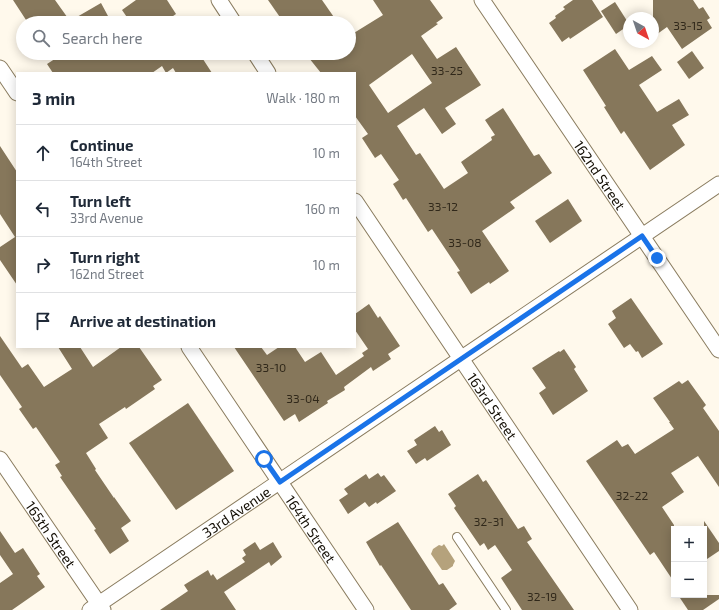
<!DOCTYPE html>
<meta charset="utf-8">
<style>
:root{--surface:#fff;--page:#f2f2f3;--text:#1f2937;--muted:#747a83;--line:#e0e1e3}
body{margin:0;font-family:"Exo 2",sans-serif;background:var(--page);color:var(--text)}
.controls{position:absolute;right:12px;bottom:12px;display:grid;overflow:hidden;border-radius:0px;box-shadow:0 2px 10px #0003}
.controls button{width:36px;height:36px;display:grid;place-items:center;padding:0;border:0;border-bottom:1px solid var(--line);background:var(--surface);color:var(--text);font:20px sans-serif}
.compass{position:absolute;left:623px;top:12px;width:36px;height:36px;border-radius:50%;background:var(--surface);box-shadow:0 2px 10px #0003;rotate:140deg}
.stop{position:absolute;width:12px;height:12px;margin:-9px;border:3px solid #1a73e8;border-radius:50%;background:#fff}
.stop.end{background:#1a73e8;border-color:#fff;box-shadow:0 1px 4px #0008}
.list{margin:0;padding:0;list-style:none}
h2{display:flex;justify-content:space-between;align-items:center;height:52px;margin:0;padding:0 16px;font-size:17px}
h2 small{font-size:13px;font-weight:400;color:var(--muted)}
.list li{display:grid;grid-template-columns:26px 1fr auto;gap:12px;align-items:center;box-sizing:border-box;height:56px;padding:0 16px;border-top:1px solid var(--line)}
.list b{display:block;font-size:15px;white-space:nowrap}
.list p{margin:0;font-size:13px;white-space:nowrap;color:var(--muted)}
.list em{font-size:13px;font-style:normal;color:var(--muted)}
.icon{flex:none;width:22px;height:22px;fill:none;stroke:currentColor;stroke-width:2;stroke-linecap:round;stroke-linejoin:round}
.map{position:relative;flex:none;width:719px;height:610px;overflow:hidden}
.search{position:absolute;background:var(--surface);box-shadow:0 2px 10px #0003;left:16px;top:16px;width:340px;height:44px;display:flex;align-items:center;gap:10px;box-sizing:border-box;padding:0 14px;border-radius:22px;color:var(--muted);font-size:15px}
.panel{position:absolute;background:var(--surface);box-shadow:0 2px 10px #0003;left:16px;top:72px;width:340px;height:276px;border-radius:0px}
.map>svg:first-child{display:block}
</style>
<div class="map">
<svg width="719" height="610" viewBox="0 0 719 610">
<rect width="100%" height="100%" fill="#fff9ec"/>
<polygon fill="#b5a27c" points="444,544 455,561 453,565 453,566 447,570 442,570 431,554 433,549 439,545 442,546"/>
<g fill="#86775b" fill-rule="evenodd">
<polygon points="13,0 55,0 70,21 101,3 108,16 97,23 28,23"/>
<polygon points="136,0 167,0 176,14 163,23 131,23 122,10"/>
<polygon points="268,0 322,0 338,23 284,23"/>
<path d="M373,0H430L443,18L436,23L438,24L421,36L437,59L456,47L481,85L445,108L456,124L442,134L424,108L397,126L416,155L420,153L444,189L468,173L461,162L492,140L491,137L495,135L485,120L503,108L534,156L539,154L552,173L510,202L515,208L482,231L509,271L490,284L489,282L471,294L457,272L460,271L432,229L428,232L406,198L403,200L393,184L399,180L381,154L375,158L362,138L368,134L355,116V73H321L305,53H349V36L383,15ZM412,54L432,83L388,113L369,85Z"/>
<polygon points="573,0 592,0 603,17 570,39 569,37 562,42 549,23 556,18 555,16 565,9 563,7"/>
<polygon points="653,0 693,0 699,9 703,7 710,18 707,20 712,28 682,49 667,27 653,37"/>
<polygon points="615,2 629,24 629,25 616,34 601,11"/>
<polygon points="615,49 629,70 652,56 662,70 639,85 657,112 679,99 689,115 672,125 685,145 650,170 624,131 621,134 604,107 606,106 583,70"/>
<polygon points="692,51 704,68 689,79 677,62"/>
<polygon points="64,53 199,53 212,73 176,73 173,68 166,73 162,66 152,73 53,73 47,64"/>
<polygon points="0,146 17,172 17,285 0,260 0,247 15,237 0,214"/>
<polygon points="568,199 582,221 550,243 535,221"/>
<polygon points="631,298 663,344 642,358 638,351 636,352 630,344 624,348 608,324 616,318 612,311"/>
<polygon points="369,304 378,318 380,316 400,346 388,354 391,359 373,371 371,367 344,387 345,390 327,401 328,403 299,422 295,414 284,421 234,347 261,347 267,355 279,347 295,347 305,362 321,352 336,375 364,356 362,353 368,349 355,330 355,314"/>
<polygon points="0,336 22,368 28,364 44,387 72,369 58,347 80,347 93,367 121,347 139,347 162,380 153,386 155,389 126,409 125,407 99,424 108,438 86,453 96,469 95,470 114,498 114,497 131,521 121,528 129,541 110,554 94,530 96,529 60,477 62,476 55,465 60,462 36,427 33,429 19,409 22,407 0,375"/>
<polygon points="564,349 576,367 574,369 588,391 553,415 539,393 546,388 532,368 559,351 560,352"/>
<polygon points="688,380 706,405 703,408 719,431 719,487 698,456 671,473 684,492 662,507 674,525 674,582 654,552 650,555 586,461 617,440 622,447 628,444 635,454 674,429 669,422 670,422 653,398 679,381 682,384"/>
<polygon points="188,403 234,471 176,510 129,443"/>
<polygon points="435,426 439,432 442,430 451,445 427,461 425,458 416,464 407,451 417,445 414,440"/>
<polygon points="378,473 381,477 384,475 396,491 377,504 376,502 369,507 365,502 348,514 339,500 348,494 344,489 366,474 369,479"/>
<polygon points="478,474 483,482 486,480 518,529 524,526 532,539 527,542 574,610 522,610 501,578 512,570 495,545 488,550 484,543 480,546 454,508 456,506 448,494"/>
<polygon points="704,521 719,543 719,551 704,561"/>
<polygon points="398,522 439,585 443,583 457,604 449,610 411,610 381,565 380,566 366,542"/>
<polygon points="0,531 15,553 23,548 40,574 37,576 45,587 12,610 0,610 0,583 13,574 0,555"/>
<polygon points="255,542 260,550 273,542 282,557 271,566 269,562 224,592 236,610 160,610 188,591 184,585 208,570 211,576 213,574 217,580 245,562 242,558 246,555 243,550"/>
<polygon points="678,595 719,595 719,599 703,610 688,610"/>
</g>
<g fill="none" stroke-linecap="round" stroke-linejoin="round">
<defs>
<polyline id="service" points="457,537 506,610"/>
<g id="minor">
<polyline points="219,0 234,23"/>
<path id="s1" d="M482,0L719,350"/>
<polyline points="255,53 268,73"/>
<polyline points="0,68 17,93"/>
<path id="s2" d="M355,201L630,610"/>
<path id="s3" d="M189,347L366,610"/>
<path id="s4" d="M0,459L103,610"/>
<path id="s5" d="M90,610L719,184"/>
</g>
</defs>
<use href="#service" stroke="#8a7c5f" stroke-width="10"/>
<use href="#minor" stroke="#8a7c5f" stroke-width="17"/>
<use href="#service" stroke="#fff" stroke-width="8"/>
<use href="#minor" stroke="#fff" stroke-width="15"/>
</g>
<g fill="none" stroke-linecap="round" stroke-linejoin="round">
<polyline stroke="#1a73e8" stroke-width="5" points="264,459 280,482 642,236 657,258"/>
</g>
<g text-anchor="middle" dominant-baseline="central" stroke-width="3" stroke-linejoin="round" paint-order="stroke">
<g font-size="12" fill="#30281a">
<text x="688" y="25">33-15</text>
<text x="447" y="70">33-25</text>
<text x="443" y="206">33-12</text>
<text x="465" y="242">33-08</text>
<text x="271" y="367">33-10</text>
<text x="303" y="398">33-04</text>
<text x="632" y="495">32-22</text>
<text x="489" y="521">32-31</text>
<text x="542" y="596">32-19</text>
</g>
<g font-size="14" fill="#130e04" stroke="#fff9ec">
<text stroke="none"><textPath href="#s1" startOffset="211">162nd Street</textPath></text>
<text stroke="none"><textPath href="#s2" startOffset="247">163rd Street</textPath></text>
<text stroke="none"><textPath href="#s5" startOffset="176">33rd Avenue</textPath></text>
<text stroke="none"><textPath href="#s3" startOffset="219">164th Street</textPath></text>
<text stroke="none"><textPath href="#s4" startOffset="91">165th Street</textPath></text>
</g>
</g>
</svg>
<div class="controls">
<button>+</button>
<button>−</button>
</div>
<svg class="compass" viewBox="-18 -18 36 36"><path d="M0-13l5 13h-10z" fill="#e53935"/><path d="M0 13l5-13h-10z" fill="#747a83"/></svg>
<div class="stop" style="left:264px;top:459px"></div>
<div class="stop end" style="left:657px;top:258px"></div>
<div class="search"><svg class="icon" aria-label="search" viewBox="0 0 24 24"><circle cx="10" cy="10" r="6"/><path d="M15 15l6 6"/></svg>Search here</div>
<section class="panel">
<h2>3 min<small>Walk · 180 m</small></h2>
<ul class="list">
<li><svg class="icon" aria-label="ahead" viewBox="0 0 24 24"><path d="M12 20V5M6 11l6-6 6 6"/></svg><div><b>Continue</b><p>164th Street</p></div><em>10 m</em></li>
<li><svg class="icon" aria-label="left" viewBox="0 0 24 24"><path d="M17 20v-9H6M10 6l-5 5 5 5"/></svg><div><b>Turn left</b><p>33rd Avenue</p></div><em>160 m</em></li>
<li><svg class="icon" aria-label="right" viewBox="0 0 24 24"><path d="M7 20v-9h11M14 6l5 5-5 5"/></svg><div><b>Turn right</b><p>162nd Street</p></div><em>10 m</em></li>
<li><svg class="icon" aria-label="arrive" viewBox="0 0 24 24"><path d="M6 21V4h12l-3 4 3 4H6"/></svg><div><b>Arrive at destination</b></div></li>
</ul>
</section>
</div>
